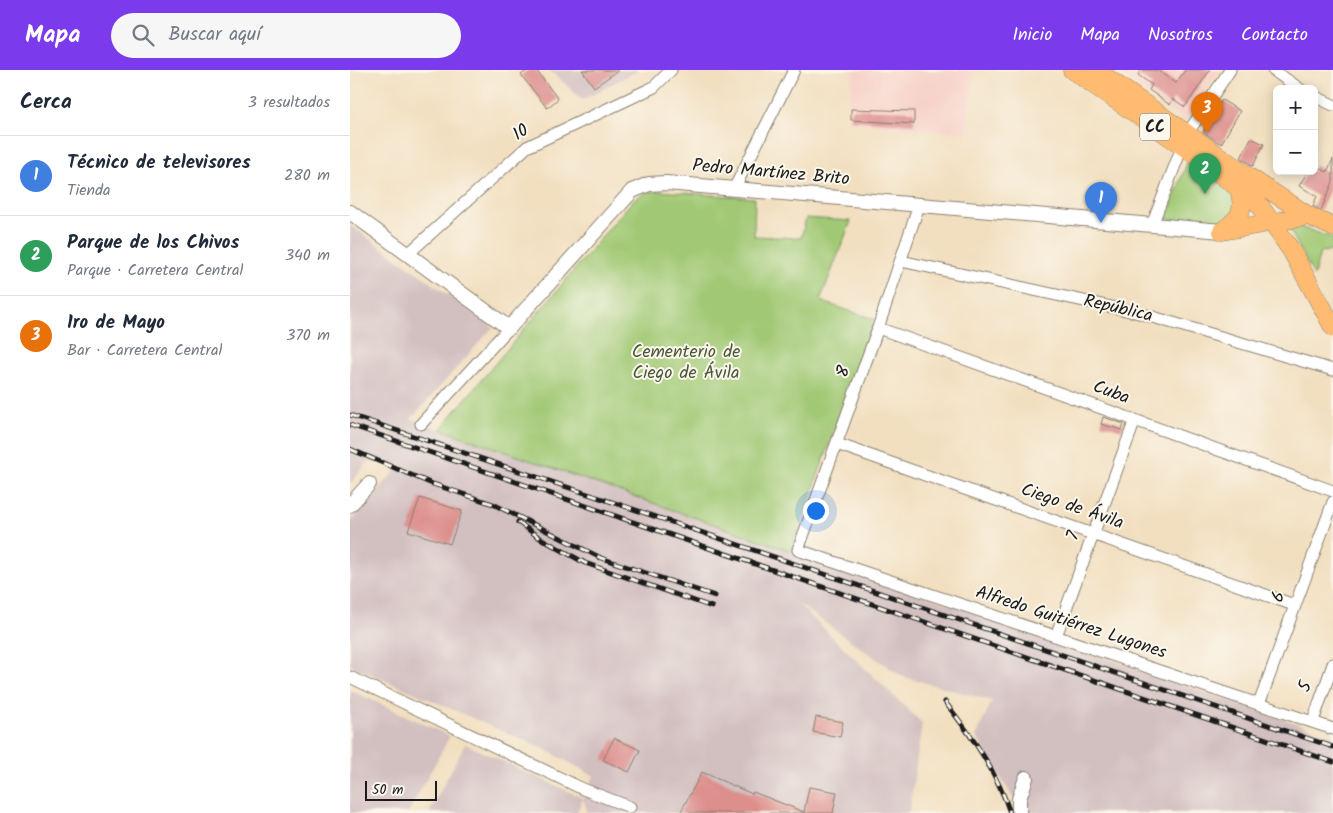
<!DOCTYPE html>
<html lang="es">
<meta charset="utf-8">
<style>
:root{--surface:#fff;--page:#f6f6f7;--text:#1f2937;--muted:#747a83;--line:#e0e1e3;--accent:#7c3aed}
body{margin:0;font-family:Kalam,sans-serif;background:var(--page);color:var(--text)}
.controls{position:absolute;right:15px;top:15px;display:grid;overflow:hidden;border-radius:8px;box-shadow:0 2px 12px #0003}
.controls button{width:45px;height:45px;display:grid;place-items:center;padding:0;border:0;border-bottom:1px solid var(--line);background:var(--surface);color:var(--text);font:25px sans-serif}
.scale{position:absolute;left:15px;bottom:12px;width:72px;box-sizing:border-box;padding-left:5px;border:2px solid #1c1c1c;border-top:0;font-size:14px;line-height:18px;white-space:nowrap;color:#1c1c1c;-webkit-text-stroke:4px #fbf7ec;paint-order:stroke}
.you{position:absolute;left:465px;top:440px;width:18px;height:18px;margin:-12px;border:4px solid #fff;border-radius:50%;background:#1a73e8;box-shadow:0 0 0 8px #1a73e833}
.badge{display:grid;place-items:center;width:32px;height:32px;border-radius:50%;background:var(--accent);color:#fff;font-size:16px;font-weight:700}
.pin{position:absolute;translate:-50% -41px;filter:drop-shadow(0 1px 2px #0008)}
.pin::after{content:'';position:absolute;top:26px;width:18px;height:15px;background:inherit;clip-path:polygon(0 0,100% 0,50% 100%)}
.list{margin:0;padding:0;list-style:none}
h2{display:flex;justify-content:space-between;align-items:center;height:65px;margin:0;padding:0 20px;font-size:21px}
h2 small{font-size:16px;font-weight:400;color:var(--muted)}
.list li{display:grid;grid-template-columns:32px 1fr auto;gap:15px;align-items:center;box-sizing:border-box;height:80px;padding:0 20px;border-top:1px solid var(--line)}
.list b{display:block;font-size:19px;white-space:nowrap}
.list p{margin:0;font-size:16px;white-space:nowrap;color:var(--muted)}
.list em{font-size:16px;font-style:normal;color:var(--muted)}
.icon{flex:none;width:28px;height:28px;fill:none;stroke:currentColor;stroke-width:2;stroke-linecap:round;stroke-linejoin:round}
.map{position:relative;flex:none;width:983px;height:743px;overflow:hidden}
header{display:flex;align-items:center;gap:30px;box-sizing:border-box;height:70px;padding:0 25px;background:var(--accent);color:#fff}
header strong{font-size:24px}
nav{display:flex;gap:28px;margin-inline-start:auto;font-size:18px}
.search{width:350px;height:45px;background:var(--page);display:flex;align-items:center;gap:12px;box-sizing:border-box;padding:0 18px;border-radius:28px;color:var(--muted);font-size:19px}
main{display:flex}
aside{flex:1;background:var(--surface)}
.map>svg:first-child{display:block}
</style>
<header>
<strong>Mapa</strong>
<div class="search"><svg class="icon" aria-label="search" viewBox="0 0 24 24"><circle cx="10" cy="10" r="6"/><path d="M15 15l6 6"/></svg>Buscar aquí</div>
<nav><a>Inicio</a><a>Mapa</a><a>Nosotros</a><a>Contacto</a></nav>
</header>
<main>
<aside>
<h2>Cerca<small>3 resultados</small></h2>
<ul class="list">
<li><span class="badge" style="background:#3f7fe0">1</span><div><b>Técnico de televisores</b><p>Tienda</p></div><em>280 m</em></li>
<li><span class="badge" style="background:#2e9e5b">2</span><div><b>Parque de los Chivos</b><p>Parque · Carretera Central</p></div><em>340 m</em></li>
<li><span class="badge" style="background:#e8710a">3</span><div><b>1ro de Mayo</b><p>Bar · Carretera Central</p></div><em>370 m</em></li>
</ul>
</aside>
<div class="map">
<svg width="983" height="743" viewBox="0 0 983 743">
<rect width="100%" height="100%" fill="#fbf7ec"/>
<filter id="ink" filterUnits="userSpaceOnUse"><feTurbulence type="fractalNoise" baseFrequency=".02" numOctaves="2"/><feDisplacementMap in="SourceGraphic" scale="10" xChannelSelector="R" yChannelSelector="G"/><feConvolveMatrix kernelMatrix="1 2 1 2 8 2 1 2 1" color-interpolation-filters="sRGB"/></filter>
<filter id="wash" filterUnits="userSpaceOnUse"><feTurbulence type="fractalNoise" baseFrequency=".0096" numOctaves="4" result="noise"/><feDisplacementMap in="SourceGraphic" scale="20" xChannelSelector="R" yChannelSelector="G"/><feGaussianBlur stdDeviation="1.12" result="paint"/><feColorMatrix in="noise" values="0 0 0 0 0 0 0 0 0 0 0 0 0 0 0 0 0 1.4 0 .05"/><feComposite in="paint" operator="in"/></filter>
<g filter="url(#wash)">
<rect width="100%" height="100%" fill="#f2dfc0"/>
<g fill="#f7d1c8">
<polygon points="503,0 624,0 616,63 498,52"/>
<polygon points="766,0 869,0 835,51"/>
</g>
<g fill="#d2bfc0">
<polygon points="200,0 289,0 232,30"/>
<polygon points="0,155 143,257 61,349 983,666 983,743 672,743 626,666 642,631 551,606 447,533 572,653 559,743 238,743 233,729 226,743 79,743 115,674 233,728 244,706 196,680 0,595 0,453 50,395 18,392 0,414"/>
<polygon points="0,620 100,666 58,743 0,743"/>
</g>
<g fill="#a1c974" stroke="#5e7248">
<polygon points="839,87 881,119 888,136 876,152 864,154 816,149"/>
<polygon points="310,121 405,128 404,166 451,168 456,148 501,151 470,231 524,249 441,481 90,359 284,129 297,122"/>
<polygon points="947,156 983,168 983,181 970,182 964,206 939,158"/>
</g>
<g id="blocks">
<g fill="#dd8f8d">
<polygon points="178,0 186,0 208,29 197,38 171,5"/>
<polygon points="232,0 269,0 244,17"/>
<polygon points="791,0 807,0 826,13 835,0 860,0 835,37 823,29 820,35 799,20 802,15 788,5"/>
<polygon points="872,30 890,41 871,74 853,62"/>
<polygon points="501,39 564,41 564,54 501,50"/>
<polygon points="901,68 914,74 903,96 891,88"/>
<polygon points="983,89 983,112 971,140 963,136 967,126 949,116 958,101 964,101 964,95 977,102"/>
<polygon points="753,347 774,354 772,360 751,354"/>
<polygon points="70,428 112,441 100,474 58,461"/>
<polygon points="466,647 493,652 490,667 463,662"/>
<polygon points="264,668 290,680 279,702 253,690"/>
<polygon points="352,702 402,724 403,722 454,742 459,717 487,722 483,743 330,743"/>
</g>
</g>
</g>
<g filter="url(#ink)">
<use href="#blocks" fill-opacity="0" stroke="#877e6e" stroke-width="1"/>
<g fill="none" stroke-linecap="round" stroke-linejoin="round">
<defs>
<g id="minor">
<polyline points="923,0 950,19"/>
<polyline points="964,26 983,35"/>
<polyline points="384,119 444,0"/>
<polyline points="569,135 528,258 448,480 983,659"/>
<polyline points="802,155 837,64 880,0"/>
<polyline points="59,183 177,77 304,17 321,0"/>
<polyline points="551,191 789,243 983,300"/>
<polyline points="528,258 983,421"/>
<polyline points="71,354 159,258"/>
<polyline points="487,374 944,535"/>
<polyline points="706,566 785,350"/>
<polyline points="0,607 233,719 280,737"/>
<polyline points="909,634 983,432"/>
<polyline points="963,651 983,594"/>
</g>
<g id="tertiary">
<polyline points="0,142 159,258 282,121 299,114 316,113 872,161"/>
<polyline points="0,435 19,414"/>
<polyline points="669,743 669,729 676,708"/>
</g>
<g id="primary">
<polyline points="722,0 833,76 908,133 941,180 983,257"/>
<polyline points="746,0 899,107 959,146 983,157"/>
<polyline points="872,161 959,146"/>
<path d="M872,161C893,146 895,140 888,115"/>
</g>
</defs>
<use href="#minor" stroke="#877e6e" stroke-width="13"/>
<use href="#tertiary" stroke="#877e6e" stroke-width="16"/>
<use href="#primary" stroke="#877e6e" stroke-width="19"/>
<use href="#minor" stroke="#fff" stroke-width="11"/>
<use href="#tertiary" stroke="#fff" stroke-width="14"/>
<use href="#primary" stroke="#ffbb71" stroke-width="18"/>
<defs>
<g id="rail">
<polyline points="0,345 280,438 983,677"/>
<polyline points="0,355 983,692"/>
<polyline points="0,379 80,413 143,434 251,488 365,526"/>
<polyline points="168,452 190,468 235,493 362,537"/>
<path d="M595,632C622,666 647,702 660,743"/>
</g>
</defs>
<use href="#rail" stroke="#1c1c1c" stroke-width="5"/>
<use href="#rail" stroke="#fbf7ec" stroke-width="3" stroke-dasharray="9" stroke-linecap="butt"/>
</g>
</g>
<g text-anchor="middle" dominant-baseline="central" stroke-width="4" stroke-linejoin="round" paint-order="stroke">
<rect fill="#fbf7ec" stroke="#5f5e5a" stroke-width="1" x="790" y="43.5" width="30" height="27" rx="4"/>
<g font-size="16" font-weight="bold" fill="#1c1c1c">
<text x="805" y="57">CC</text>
</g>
<g font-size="18" fill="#1c1c1c" stroke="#fbf7ec">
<text transform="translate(171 63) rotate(-32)">10</text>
<text transform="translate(421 103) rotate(5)">Pedro Martínez Brito</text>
<text transform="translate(768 239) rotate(13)">República</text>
<text transform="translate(494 302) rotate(-71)">8</text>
<text transform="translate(761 323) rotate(20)">Cuba</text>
<text transform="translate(722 437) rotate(19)">Ciego de Ávila</text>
<text transform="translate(724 466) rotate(-70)">7</text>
<text transform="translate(929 527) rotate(-70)">6</text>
<text transform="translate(721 553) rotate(18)">Alfredo Guitiérrez Lugones</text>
<text transform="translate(956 617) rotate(-70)">5</text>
</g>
<g font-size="18" fill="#4b593b" stroke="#fbf7ec">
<text x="336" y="282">Cementerio de<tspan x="336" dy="21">Ciego de Ávila</tspan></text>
</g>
</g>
</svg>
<div class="controls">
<button>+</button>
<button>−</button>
</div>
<div class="scale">50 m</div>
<div class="you"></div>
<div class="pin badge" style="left:751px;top:153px;background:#3f7fe0">1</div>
<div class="pin badge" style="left:855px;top:124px;background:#2e9e5b">2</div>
<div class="pin badge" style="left:857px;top:63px;background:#e8710a">3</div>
</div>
</main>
